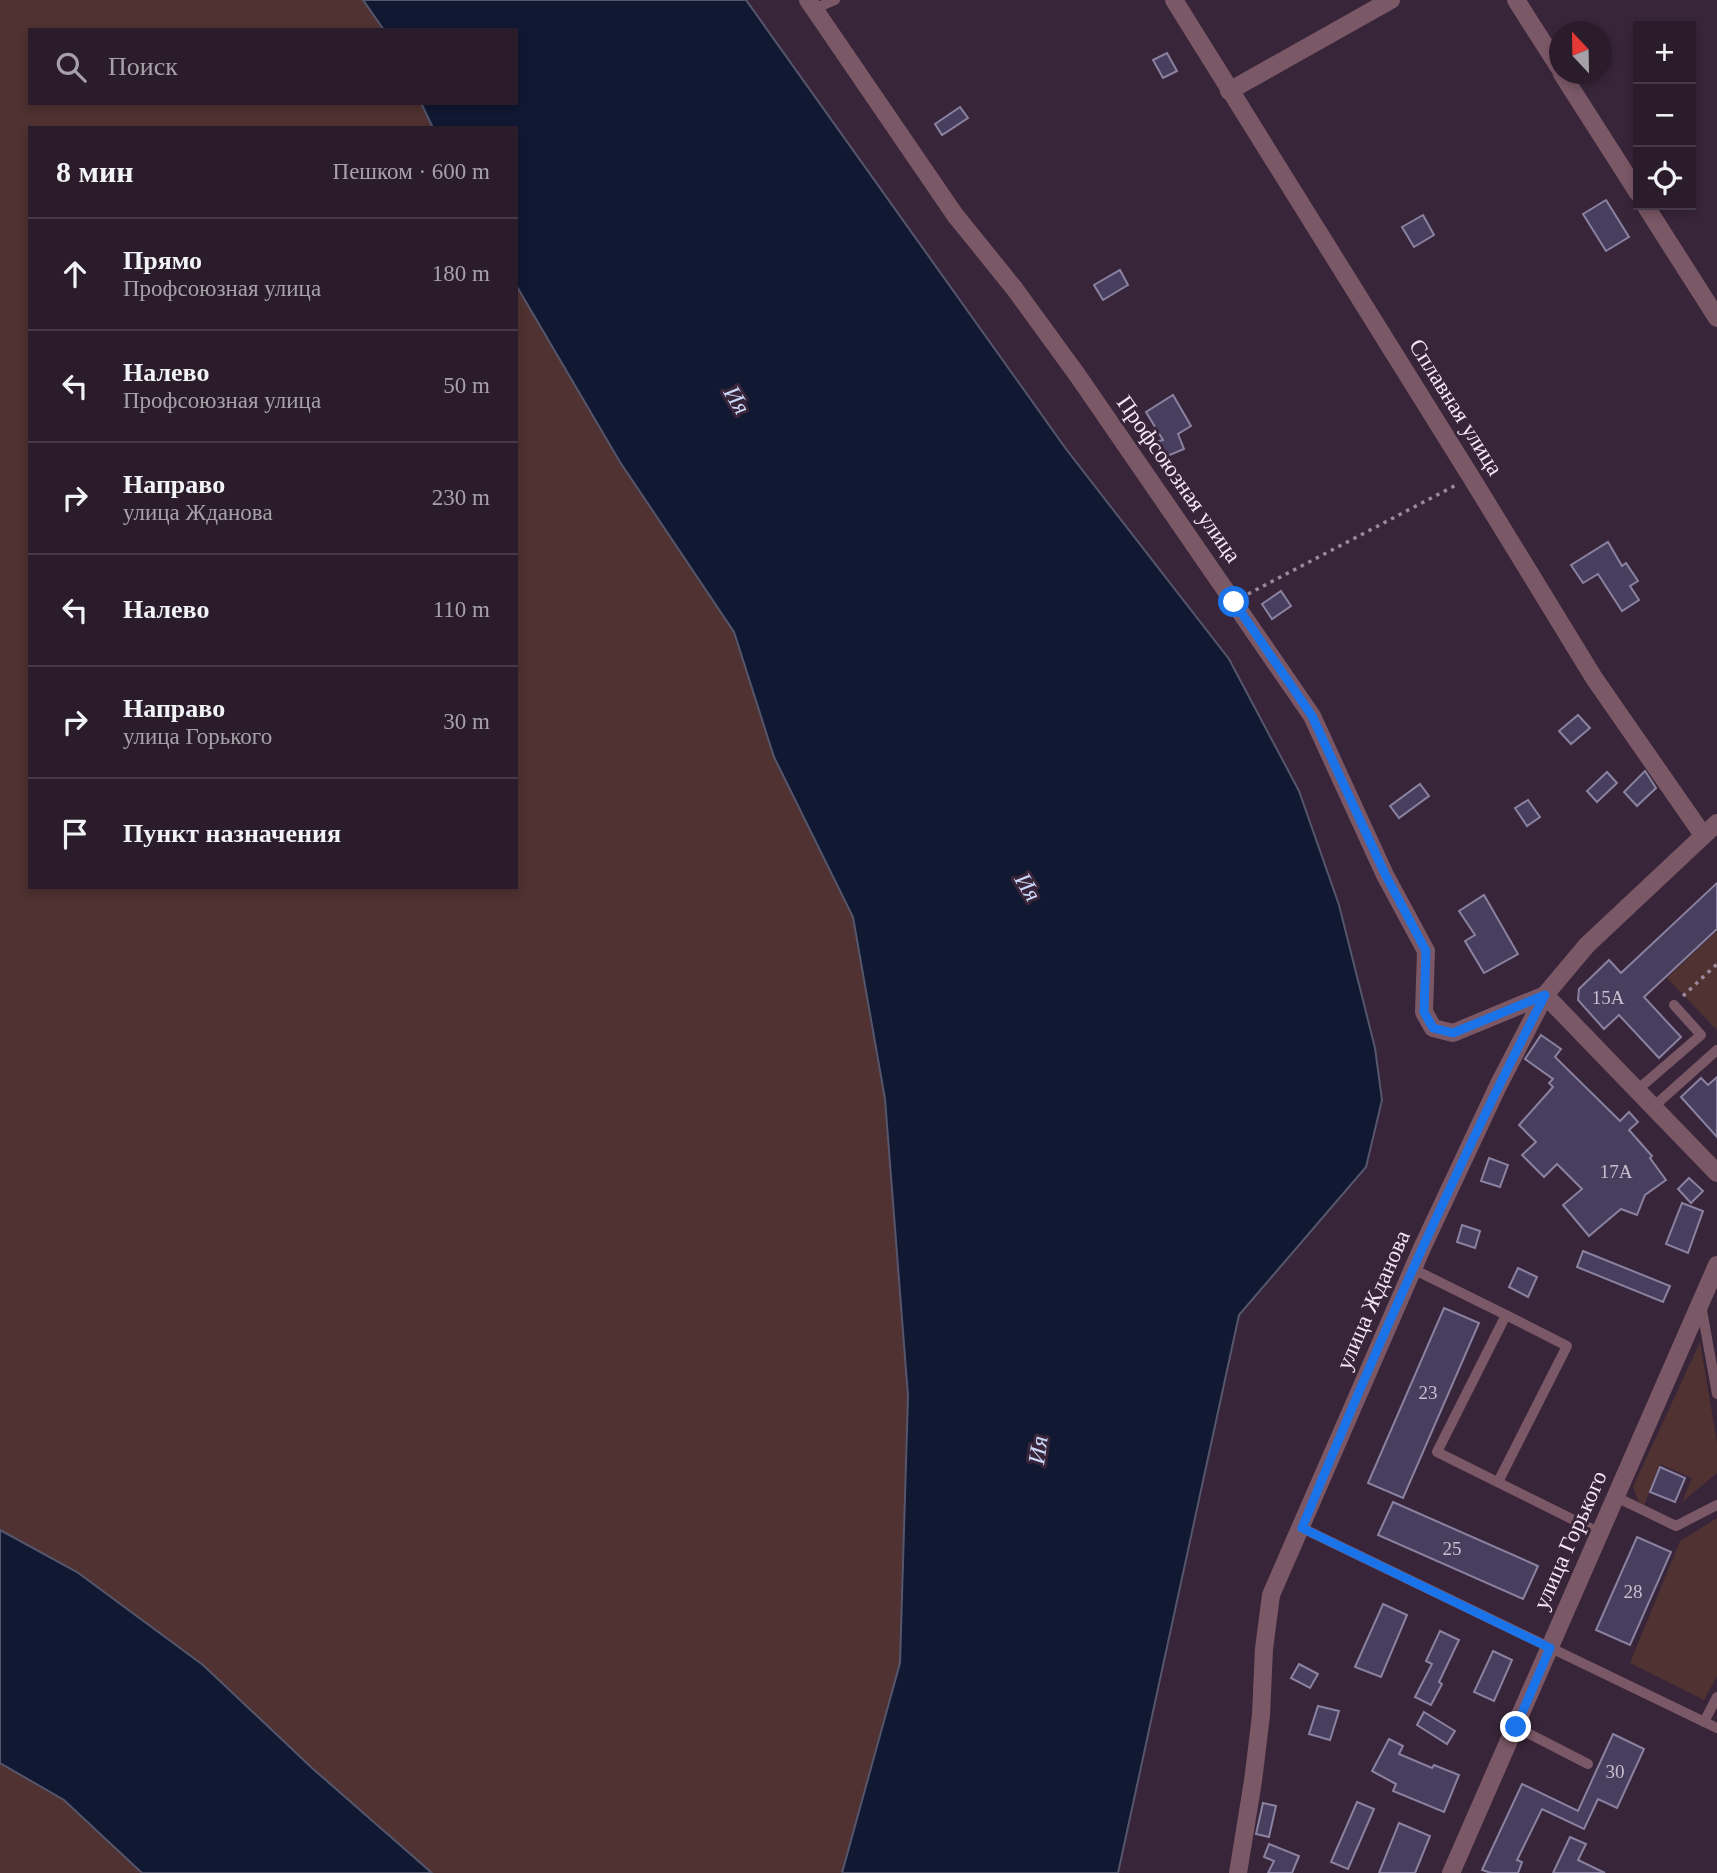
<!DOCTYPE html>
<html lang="ru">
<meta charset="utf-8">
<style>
:root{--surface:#2b1c2c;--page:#332534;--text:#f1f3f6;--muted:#a6a1a9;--line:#473a48}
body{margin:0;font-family:Georgia,serif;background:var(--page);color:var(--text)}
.controls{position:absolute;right:21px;top:21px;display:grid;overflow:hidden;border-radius:0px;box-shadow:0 4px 10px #0003}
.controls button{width:63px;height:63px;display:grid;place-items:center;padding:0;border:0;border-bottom:2px solid var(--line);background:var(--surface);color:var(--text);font:35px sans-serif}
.compass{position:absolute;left:1549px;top:21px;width:63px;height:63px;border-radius:50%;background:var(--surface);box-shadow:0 4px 10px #0003;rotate:338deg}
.stop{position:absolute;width:21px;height:21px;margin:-16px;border:5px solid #1a73e8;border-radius:50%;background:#fff}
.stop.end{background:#1a73e8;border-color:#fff;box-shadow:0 2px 7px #0008}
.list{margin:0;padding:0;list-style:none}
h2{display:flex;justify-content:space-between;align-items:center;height:91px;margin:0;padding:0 28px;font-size:30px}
h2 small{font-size:23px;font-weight:400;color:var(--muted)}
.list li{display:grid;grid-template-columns:46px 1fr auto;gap:21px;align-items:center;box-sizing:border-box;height:112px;padding:0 28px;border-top:2px solid var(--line)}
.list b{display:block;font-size:26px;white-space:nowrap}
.list p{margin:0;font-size:23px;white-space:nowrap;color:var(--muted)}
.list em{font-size:23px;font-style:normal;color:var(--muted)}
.icon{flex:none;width:38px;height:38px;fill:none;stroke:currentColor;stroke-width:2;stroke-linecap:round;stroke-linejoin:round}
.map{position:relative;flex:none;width:1717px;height:1873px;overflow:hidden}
.search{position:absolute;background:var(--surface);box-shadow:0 4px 10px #0003;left:28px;top:28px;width:490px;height:77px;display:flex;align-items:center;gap:18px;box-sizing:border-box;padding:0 24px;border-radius:0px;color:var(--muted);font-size:26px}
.panel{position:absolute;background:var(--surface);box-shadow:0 4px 10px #0003;left:28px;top:126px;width:490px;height:763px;border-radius:0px}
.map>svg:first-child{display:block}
</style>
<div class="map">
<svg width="1717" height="1873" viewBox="0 0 1717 1873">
<rect width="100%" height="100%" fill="#39253a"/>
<g fill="#4f3231">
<polygon points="0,0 363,0 384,30 30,30 30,103 421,103 433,128 30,128 30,887 516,887 516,285 620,462 734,632 774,757 853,917 885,1099 908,1396 900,1663 842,1873 432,1873 312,1768 203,1665 77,1572 0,1530"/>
<polygon points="1717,931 1717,1030 1667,978"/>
<polygon points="1700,1342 1717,1442 1717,1473 1682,1502 1692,1478 1660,1464 1644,1506 1639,1502 1633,1487"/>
<polygon points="1717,1518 1717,1676 1704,1700 1630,1663 1680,1541"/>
<polygon points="0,1763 64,1800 142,1873 0,1873"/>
</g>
<g fill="#101832" stroke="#55566c" stroke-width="2">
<polygon points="363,0 746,0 1066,449 1229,659 1299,791 1339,905 1375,1048 1382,1100 1366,1167 1239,1315 1118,1873 842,1873 900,1663 908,1396 885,1099 853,917 774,757 734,632 620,462 516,285 516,128 433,128 421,103 516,103 516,30 384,30"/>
<polygon points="0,1530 77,1572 203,1665 312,1768 432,1873 142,1873 64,1800 0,1763"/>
</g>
<g fill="#483e5d" stroke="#8a82a1" stroke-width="2">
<polygon points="1167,53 1177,71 1163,78 1153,60"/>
<polygon points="960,107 968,118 942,135 935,124"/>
<polygon points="1606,200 1629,237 1606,251 1583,214"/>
<polygon points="1423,215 1434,235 1414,247 1402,227"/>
<polygon points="1120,270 1128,285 1103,300 1094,285"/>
<polygon points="1173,395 1191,426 1178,434 1184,449 1165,457 1159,441 1163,440 1146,412"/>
<polygon points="1608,542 1622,566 1626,563 1638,581 1630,586 1639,600 1622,611 1598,574 1583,583 1571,565"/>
<polygon points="1281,591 1291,606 1272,619 1262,604"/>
<polygon points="1578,715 1590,728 1571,744 1559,731"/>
<polygon points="1645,771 1656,788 1637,806 1624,792"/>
<polygon points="1607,772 1617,783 1597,802 1587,791"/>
<polygon points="1420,784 1429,796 1399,818 1390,806"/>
<polygon points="1528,800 1540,817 1527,826 1515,808"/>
<polygon points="1717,883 1717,929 1644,997 1681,1037 1659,1058 1619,1015 1604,1029 1578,1000 1579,989 1609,960 1621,973"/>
<polygon points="1484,895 1518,954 1484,973 1465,941 1475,935 1459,911"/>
<polygon points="1541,1035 1561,1049 1555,1057 1620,1121 1629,1112 1638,1122 1629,1130 1652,1156 1650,1158 1666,1180 1645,1195 1637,1215 1621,1209 1589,1236 1563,1205 1582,1189 1557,1164 1544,1177 1522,1155 1536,1142 1519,1125 1553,1087 1549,1083 1553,1079 1525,1059"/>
<polygon points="1717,1077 1717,1137 1681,1097 1701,1078 1708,1085"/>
<polygon points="1489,1158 1508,1165 1500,1187 1481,1181"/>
<polygon points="1689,1178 1703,1191 1691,1203 1678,1189"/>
<polygon points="1682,1203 1703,1211 1688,1253 1666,1244"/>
<polygon points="1462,1225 1480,1231 1475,1248 1457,1242"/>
<polygon points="1583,1251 1670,1286 1663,1302 1577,1267"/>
<polygon points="1518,1268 1537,1277 1528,1297 1509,1287"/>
<polygon points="1444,1308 1479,1323 1403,1498 1368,1483"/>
<polygon points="1660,1467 1685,1478 1675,1502 1650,1492"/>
<polygon points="1393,1502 1538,1566 1523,1599 1378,1535"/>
<polygon points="1637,1537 1671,1552 1630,1645 1596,1630"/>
<polygon points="1383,1604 1407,1615 1381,1677 1355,1667"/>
<polygon points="1440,1631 1459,1640 1439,1682 1442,1684 1431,1705 1415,1697 1432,1664 1426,1661"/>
<polygon points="1493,1651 1512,1660 1494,1701 1474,1692"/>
<polygon points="1299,1664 1318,1674 1310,1688 1291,1678"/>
<polygon points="1318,1706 1339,1711 1330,1740 1309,1734"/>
<polygon points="1424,1712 1455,1731 1447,1744 1417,1725"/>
<polygon points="1613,1734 1644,1749 1617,1808 1598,1799 1584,1829 1542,1809 1517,1860 1522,1862 1518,1873 1491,1873 1482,1870 1522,1784 1578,1811"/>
<polygon points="1389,1739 1403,1746 1399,1754 1432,1768 1434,1765 1459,1775 1444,1812 1393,1791 1396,1784 1372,1771"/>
<polygon points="1357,1802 1374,1809 1348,1869 1331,1862"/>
<polygon points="1263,1803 1276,1806 1269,1837 1256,1834"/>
<polygon points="1399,1823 1430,1836 1415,1873 1379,1873"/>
<polygon points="1570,1837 1586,1844 1578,1860 1605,1873 1553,1873"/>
<polygon points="1269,1844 1299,1856 1292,1873 1268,1873 1274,1861 1264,1857"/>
</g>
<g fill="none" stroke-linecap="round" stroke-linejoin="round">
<g stroke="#9a899a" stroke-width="3.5" stroke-dasharray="3.5 5" stroke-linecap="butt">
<polyline points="1248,594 1458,484"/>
<polyline points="1683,996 1717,964"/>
</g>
<g stroke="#7b5866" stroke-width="10">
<polyline points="814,9 835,0"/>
<polyline points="1636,1091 1701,1035 1674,1005"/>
<polyline points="1652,1108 1717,1050"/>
<polyline points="1413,1269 1506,1315 1437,1452 1600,1533"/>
<polyline points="1701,1305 1717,1394"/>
<polyline points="1498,1482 1567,1346 1506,1315"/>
<polyline points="1616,1497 1676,1526 1717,1505"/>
<polyline points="1302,1528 1717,1728"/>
<polyline points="1704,1722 1717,1697"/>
<polyline points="1516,1727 1588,1764"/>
</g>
<g stroke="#7b5866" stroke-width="18">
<polyline points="808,0 955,215 1014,288 1078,376 1312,716 1385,875 1426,951 1424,1012 1433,1028 1453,1033 1545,995 1717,1173"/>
<polyline points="1174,0 1471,477 1594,678 1703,835"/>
<polyline points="1516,0 1560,69"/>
<polyline points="1562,74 1638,193"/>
<polyline points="1229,91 1391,0"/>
<polyline points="1645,205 1717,318"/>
<polyline points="1238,1873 1253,1781 1261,1715 1264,1649 1271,1595 1422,1248 1498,1086 1545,995 1587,945 1717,823"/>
<polyline points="1451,1873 1717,1265"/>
</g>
</g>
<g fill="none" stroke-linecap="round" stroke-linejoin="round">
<path stroke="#1a73e8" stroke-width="9" d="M1234,602L1312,716L1385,874L1426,951L1424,1012L1433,1028L1453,1033L1545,995C1455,1168 1376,1347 1302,1528L1550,1648L1516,1727"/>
</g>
<g text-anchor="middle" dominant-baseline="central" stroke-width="6" stroke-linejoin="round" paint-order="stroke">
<g font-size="19" fill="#cabdcf">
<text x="1608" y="997">15А</text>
<text x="1616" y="1171">17А</text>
<text x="1428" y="1392">23</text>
<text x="1452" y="1548">25</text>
<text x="1633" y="1591">28</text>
<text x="1615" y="1771">30</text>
</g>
<g font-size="23" fill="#f5e7f5" stroke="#39253a">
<text transform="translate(1456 407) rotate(58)">Сплавная улица</text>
<text transform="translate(1179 479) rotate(55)">Профсоюзная улица</text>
<text transform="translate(1373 1300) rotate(-66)">улица Жданова</text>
<text transform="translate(1570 1540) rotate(-66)">улица Горького</text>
</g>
<g font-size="24" font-style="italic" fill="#cbd8fa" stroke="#39253a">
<text transform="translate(737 400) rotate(59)">Ия</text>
<text transform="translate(1028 887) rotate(59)">Ия</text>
<text transform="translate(1038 1450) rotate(-82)">Ия</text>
</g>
</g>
</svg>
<div class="controls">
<button>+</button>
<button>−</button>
<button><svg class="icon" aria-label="locate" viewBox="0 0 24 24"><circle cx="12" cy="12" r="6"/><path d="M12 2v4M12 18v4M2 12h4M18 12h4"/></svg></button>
</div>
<svg class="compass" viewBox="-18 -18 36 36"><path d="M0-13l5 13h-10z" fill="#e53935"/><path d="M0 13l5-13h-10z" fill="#a6a1a9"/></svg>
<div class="stop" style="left:1234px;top:602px"></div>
<div class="stop end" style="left:1516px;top:1727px"></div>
<div class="search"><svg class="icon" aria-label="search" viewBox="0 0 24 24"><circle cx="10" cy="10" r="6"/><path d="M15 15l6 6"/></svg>Поиск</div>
<section class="panel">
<h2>8 мин<small>Пешком · 600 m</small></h2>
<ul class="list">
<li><svg class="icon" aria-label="ahead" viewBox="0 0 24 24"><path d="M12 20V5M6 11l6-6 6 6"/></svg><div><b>Прямо</b><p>Профсоюзная улица</p></div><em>180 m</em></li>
<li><svg class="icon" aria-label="left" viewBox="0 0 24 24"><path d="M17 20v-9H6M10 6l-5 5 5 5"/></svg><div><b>Налево</b><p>Профсоюзная улица</p></div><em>50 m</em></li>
<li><svg class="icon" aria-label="right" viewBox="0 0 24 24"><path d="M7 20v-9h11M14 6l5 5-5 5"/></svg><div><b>Направо</b><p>улица Жданова</p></div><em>230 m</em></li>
<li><svg class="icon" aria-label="left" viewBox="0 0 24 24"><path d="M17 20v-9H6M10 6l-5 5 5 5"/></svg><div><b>Налево</b></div><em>110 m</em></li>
<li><svg class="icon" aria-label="right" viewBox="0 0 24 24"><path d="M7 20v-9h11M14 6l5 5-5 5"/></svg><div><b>Направо</b><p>улица Горького</p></div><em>30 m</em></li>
<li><svg class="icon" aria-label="arrive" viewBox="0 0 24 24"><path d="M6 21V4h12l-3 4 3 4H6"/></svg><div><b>Пункт назначения</b></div></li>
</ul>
</section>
</div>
